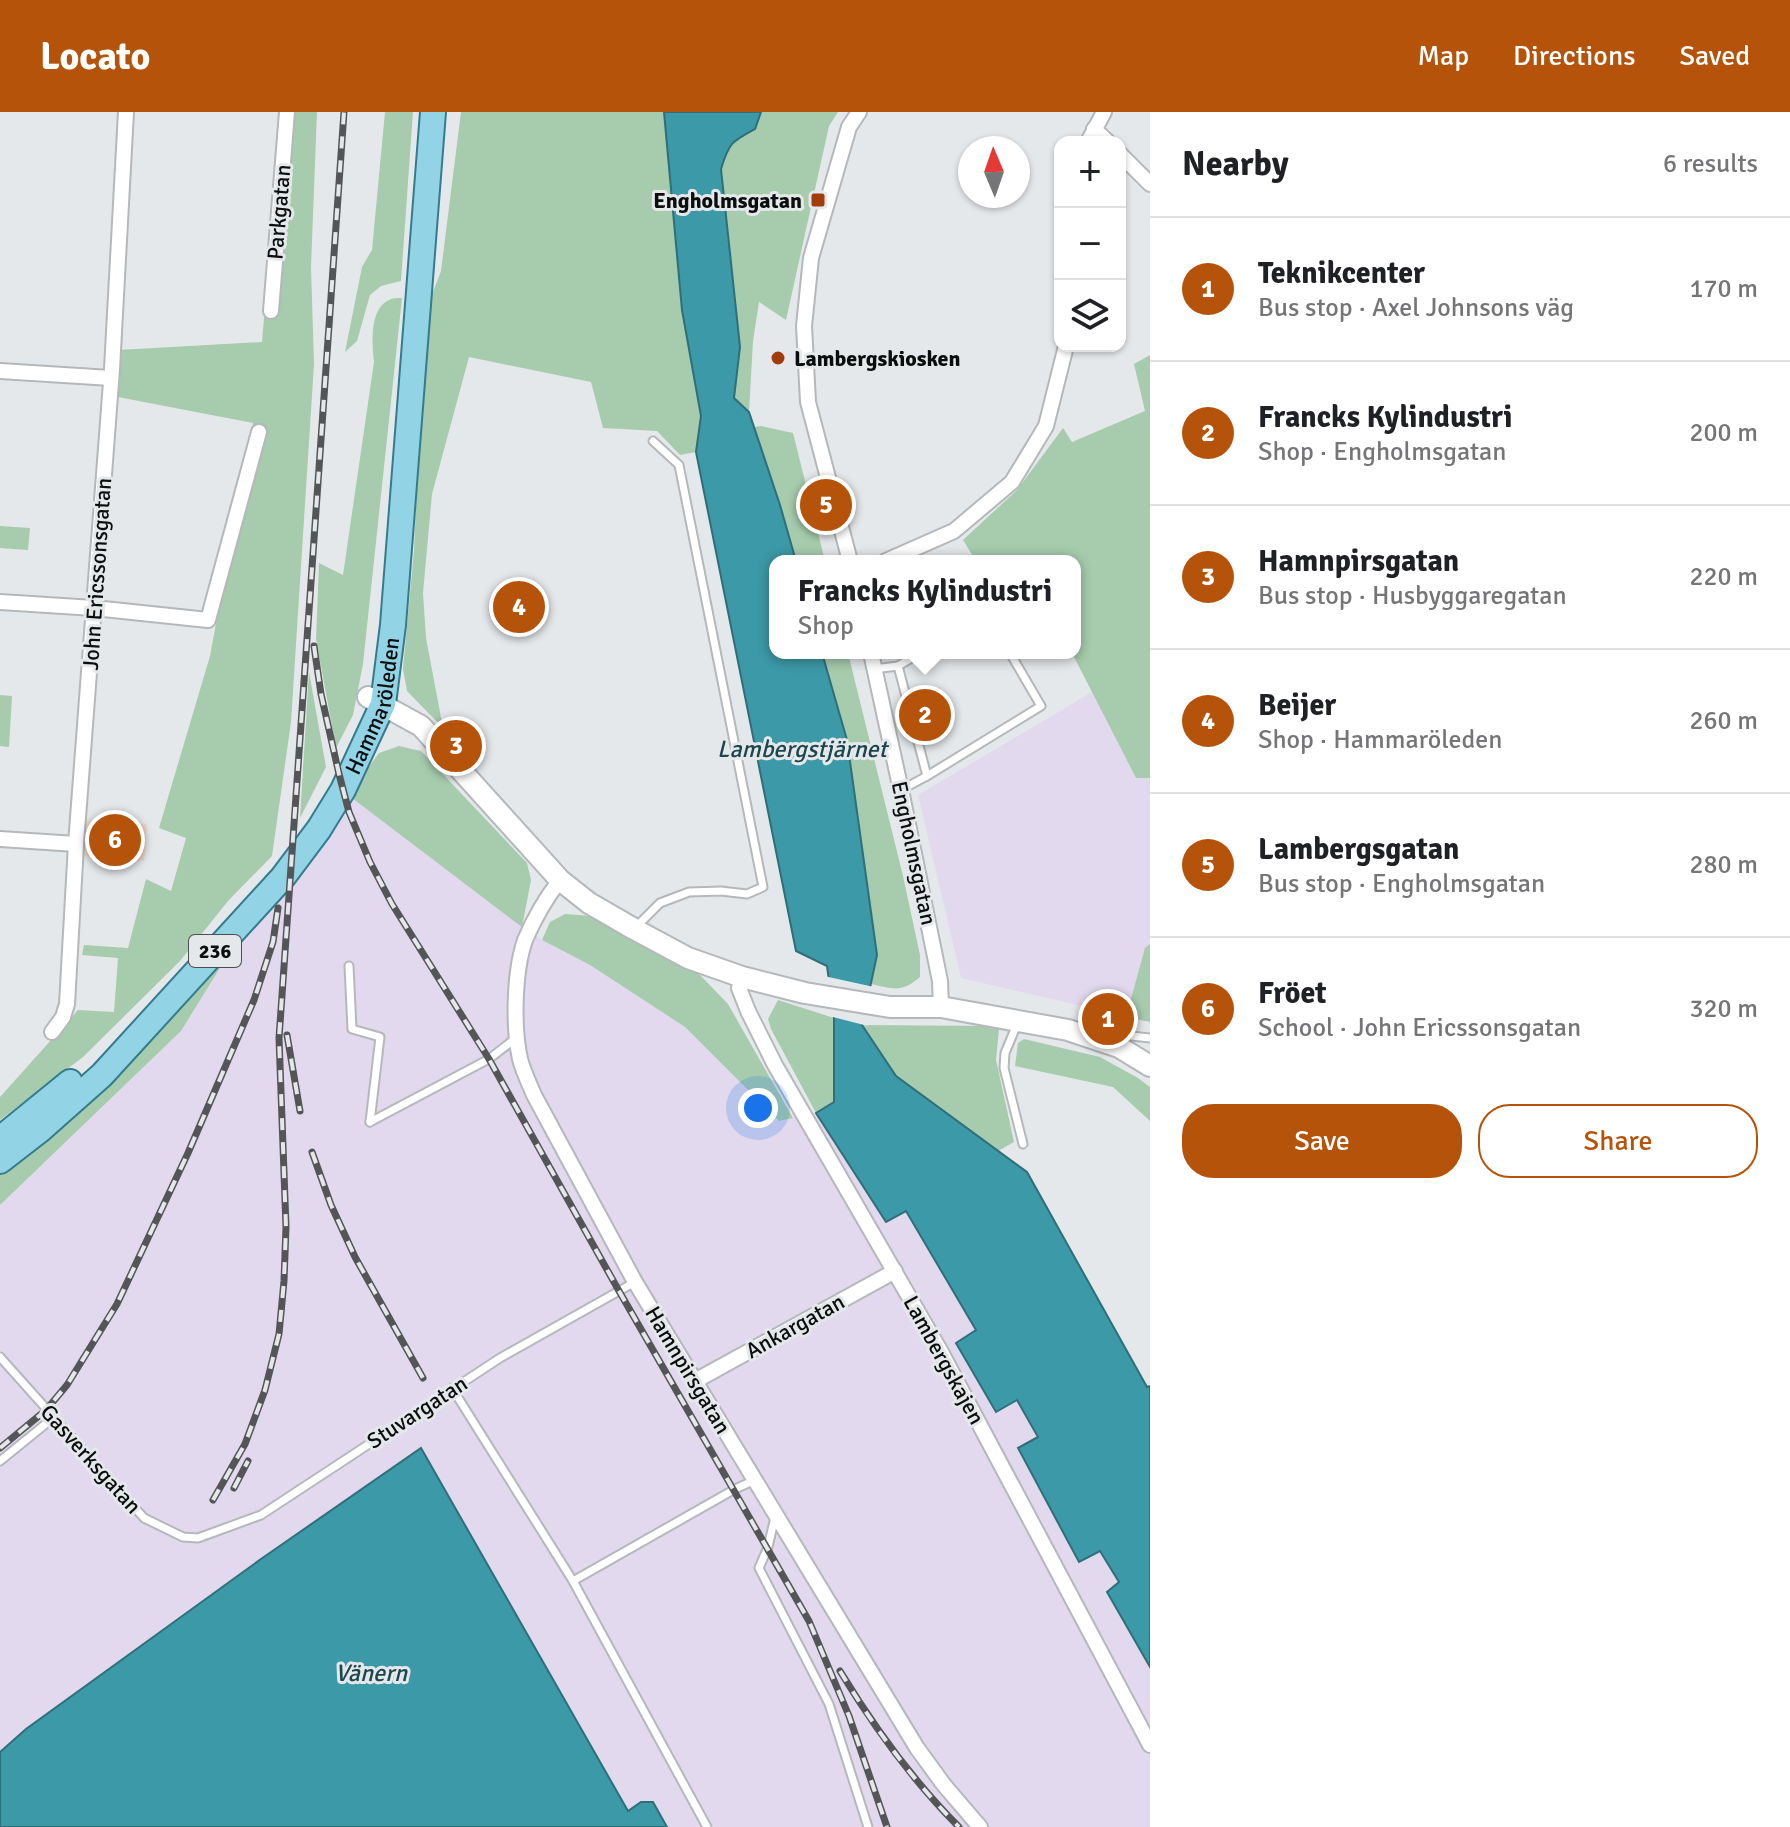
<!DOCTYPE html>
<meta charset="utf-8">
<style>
:root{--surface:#fff;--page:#f6f6f6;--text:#202124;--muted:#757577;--line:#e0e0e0;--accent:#b45309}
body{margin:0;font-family:Signika,sans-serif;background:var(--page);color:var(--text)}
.controls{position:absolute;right:24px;top:24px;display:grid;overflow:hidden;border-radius:16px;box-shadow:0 2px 6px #0004}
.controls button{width:72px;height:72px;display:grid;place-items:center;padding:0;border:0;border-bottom:2px solid var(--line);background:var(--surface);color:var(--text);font:40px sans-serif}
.compass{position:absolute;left:958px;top:24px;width:72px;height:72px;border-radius:50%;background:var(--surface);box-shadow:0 2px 6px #0004;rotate:358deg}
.you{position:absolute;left:758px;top:996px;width:28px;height:28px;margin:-20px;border:6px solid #fff;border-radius:50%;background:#1a73e8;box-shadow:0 0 0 12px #1a73e833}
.badge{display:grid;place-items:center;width:52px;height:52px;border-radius:50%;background:var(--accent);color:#fff;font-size:26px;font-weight:700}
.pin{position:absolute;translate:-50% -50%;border:4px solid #fff;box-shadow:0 2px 8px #0006}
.popup{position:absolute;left:769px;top:443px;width:312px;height:104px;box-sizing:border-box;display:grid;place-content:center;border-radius:16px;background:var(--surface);filter:drop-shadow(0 2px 6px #0005);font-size:26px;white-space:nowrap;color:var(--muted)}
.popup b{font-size:30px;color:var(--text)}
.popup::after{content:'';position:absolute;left:50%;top:100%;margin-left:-16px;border:16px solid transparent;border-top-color:var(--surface)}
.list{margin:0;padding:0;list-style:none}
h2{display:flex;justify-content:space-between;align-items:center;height:104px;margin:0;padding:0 32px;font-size:34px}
h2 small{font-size:26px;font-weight:400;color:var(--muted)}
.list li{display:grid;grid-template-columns:52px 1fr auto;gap:24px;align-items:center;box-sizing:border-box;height:144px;padding:0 32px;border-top:2px solid var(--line)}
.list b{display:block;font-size:30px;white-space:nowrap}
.list p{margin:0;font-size:26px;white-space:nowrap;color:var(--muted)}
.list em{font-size:26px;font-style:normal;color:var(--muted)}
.actions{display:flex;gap:16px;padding:24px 32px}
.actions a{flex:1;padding:18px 0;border:2px solid var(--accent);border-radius:32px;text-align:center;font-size:28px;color:var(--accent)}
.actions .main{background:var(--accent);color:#fff}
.icon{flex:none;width:44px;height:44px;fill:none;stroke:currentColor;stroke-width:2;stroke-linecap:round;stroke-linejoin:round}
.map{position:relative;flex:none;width:1150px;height:1715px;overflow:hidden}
header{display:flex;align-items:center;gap:48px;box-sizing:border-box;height:112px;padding:0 40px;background:var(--accent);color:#fff}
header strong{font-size:38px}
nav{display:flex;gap:44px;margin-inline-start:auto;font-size:28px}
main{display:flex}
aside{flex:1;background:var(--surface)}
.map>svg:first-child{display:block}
</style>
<header>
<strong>Locato</strong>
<nav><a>Map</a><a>Directions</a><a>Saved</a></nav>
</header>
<main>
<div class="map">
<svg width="1150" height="1715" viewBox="0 0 1150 1715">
<rect width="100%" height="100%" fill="#e5e8eb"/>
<g fill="#e2d9ee">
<polygon points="1092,580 1136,666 1150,666 1150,910 961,866 918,683"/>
<polygon points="348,683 542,828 590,853 685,915 779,1009 816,1001 886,1110 906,1099 977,1218 956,1232 995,1300 1017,1287 1038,1326 1018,1337 1079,1449 1100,1438 1119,1470 1108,1480 1150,1555 1150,1715 667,1715 653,1690 637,1694 628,1699 421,1336 261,1447 26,1617 0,1640 0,1093 181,919 244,817"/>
</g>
<polygon fill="#ecdaca" points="86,708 147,712 144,749 84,744"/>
<g fill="#a7cbad">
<polygon points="281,0 317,0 311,155 314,252 291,610 272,744 228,789 180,849 83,945 0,1008 0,985 78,898 114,900 118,846 82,843 84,833 128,836 146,767 171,779 186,726 159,716 210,544 253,311 118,285 118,238 262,230"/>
<polygon points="385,0 413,0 401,169 381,174 370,183 357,229 345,240 362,155 372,138"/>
<polygon points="461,0 664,0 682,198 701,304 696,340 680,343 657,319 603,316 591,270 469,245 432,382 423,481 426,526 443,616 407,579 403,557 414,438 425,201 441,159"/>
<path d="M761,0H838L829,14L786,208L759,190L753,229L749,300L734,286L740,235L721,57C729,31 731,30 755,17Z"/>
<path d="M402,186L363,552L353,603L336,636L316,527L319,451L343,463L374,250C372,233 369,197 389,188C393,186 397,186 402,186Z"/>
<polygon points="1150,243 1150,666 1136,666 1072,541 1075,541 1075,449 976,449 963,428 1017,378 1063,316 1072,330 1145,299 1134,252"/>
<polygon points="761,314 793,321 825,449 796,449 780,393 754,315"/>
<polygon points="0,414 30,416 28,438 0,436"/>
<path d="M822,541H848L903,764L920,843V865C901,881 894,877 871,872L877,843L847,628Z"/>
<polygon points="309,560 326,655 300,706"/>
<polygon points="0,583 12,584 9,635 0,634"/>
<polygon points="399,634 421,639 527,751 531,768 522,815 348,683 379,641"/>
<polygon points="565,802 591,804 700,863 728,892 793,1006 779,1009 685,915 590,853 542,828 550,810"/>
<polygon points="244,817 181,919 0,1093 0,1063 91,987"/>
<polygon points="1150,832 1150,910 1126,905 1145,836"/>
<polygon points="778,888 834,906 834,990 816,1001 771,917 768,907"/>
<polygon points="862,913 990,914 999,917 996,948 1014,1030 998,1039 896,964"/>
<polygon points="1024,927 1100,945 1138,966 1150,975 1150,1009 1113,975 1015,954 1018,931"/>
</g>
<g fill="#3c99a7" stroke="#2e6f79" stroke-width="2">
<path d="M664,0H761L755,17C731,30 729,31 721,57L740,235L734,286L749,300L780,393L796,449H775V541H822L847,628L877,843L862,913L896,964L1027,1060L1147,1275L1150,1274V1555L1107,1480L1119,1470L1100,1439L1079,1450L1018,1336L1038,1325L1017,1288L996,1300L956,1231L976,1218L906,1099L886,1110L816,1001L834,990V906L827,854L796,839L696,340L701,304L682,198Z"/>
<polygon points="421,1336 628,1699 641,1690 653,1690 667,1715 0,1715 0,1640 26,1617 261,1447"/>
</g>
<polygon fill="#e5e8eb" points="824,864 874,875 866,912 868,914 829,904"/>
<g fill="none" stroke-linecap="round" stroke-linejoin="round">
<defs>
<g id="lane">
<polyline points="898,554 920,541"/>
<polyline points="874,557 898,554 927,664 901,678"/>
<polyline points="927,664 1041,594 1010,541"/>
<polyline points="636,815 660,791 689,780 721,779 747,782 763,775 679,353 653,329"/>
<polyline points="349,854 352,917 380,925 370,1010"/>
<polyline points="1018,910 1005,941 1004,956 1023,1032"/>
<polyline points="1104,921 1150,926"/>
<polyline points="370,1010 489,947 516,926"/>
<polyline points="0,1245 144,1406 183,1425 198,1426 261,1403 500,1246 635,1170"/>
<polyline points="452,1276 573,1469 707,1715"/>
<polyline points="0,1349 53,1306"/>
<polyline points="775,1405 768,1435 759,1456 829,1592 868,1715"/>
<polyline points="573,1469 735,1377 755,1368"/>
</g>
<g id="street">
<polyline points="1094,17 1108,30"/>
<polyline points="1088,30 1104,0"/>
<polyline points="1120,42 1150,72"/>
<polyline points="271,199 287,0"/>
<polyline points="0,259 111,266"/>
<polyline points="850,449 808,290 804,214 811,146 849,15 859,0"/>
<polyline points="886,449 954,419 1012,370 1046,314 1066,234"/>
<polyline points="0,490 94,496 208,508 259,320"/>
<polyline points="871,541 902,683 940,869 941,895"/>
<polyline points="0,727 76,732"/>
<path d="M560,768C546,786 534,807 525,828C514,860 513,915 520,947C523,959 529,971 534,983L635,1170L917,1636L944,1673L980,1715"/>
<polyline points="742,865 739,876 748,899 775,953 941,1240 1150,1633"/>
<polyline points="52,920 63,905 67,892 76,732 112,257 126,0"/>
<polyline points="695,1269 895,1159"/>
</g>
<polyline id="secondary" points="368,585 421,614 560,768 589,791 634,817 688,846 742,865 805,881 890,895 941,895 1068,918 1119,935 1150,954"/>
<g id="primary">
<polyline points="0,1027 70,970"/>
<path id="s1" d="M0,1049L40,1018L102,963L283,765L319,717L343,678L383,592L393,513L433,0"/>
</g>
</defs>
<use href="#lane" stroke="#b5b8ba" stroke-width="11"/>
<use href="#street" stroke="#b5b8ba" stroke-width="18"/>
<use href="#secondary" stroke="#b5b8ba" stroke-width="24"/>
<use href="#primary" stroke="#347b8e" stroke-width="28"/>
<use href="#lane" stroke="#fff" stroke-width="7"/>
<use href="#street" stroke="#fff" stroke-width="14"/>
<use href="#secondary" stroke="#fff" stroke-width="20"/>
<use href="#primary" stroke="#92d3e5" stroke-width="24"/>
<defs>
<g id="rail">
<polyline points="314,534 321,582 339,662 349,700 370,750 392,792 489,947 619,1179 809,1509 849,1604 887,1715"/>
<polyline points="287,923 300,999"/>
<polyline points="312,1040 331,1093 355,1145 423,1266"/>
<polyline points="0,1336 46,1298 67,1273 117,1192 188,1041 254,888 273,830 278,796"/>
<polyline points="234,1376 248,1349"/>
<polyline points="213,1388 245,1332 265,1278 279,1222 284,1169 286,1115 279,926 344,0"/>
<path d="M840,1559C874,1615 912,1668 959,1715"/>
</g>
</defs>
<use href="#rail" stroke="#545556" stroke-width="7"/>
<use href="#rail" stroke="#e5e8eb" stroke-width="4" stroke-dasharray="12" stroke-linecap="butt"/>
</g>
<g fill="#a13d0a" stroke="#e5e8eb" stroke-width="3">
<rect x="810" y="80" width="16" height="16" rx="4"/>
<circle cx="778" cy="246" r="8"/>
</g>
<g text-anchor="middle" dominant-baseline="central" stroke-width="6" stroke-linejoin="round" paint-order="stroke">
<rect fill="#e5e8eb" stroke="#4d4f50" stroke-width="2" x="189" y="823" width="52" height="32" rx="6"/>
<g font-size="20" font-weight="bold" fill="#0c0d0d">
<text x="215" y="839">236</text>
</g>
<g font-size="22" font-weight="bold" fill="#0c0d0d" stroke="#e5e8eb" text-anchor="end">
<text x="802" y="88">Engholmsgatan</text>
<text x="794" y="246" text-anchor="start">Lambergskiosken</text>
</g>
<g font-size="22" fill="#0c0d0d" stroke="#e5e8eb">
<text transform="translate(279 100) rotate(-85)">Parkgatan</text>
<text transform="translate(97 462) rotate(-86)">John Ericssonsgatan</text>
<text stroke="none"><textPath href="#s1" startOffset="598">Hammaröleden</textPath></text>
<text transform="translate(914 741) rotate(78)">Engholmsgatan</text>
<text transform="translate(795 1214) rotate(-29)">Ankargatan</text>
<text transform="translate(944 1248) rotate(61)">Lambergskajen</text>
<text transform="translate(688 1258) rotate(59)">Hamnpirsgatan</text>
<text transform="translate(417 1300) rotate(-33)">Stuvargatan</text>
<text transform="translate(91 1347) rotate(48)">Gasverksgatan</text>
</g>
<g font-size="24" font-style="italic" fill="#1c464d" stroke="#e5e8eb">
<text x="802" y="637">Lambergstjärnet</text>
<text x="371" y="1561">Vänern</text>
</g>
</g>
</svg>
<div class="controls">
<button>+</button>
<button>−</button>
<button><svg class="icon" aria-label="layers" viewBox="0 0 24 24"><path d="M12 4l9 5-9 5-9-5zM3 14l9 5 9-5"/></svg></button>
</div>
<svg class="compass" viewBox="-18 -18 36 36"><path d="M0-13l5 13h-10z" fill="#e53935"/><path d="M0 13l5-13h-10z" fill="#757577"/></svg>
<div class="you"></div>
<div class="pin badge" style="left:1108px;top:907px">1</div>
<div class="pin badge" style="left:925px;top:603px">2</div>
<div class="popup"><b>Francks Kylindustri</b>Shop</div>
<div class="pin badge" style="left:456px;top:634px">3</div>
<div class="pin badge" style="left:519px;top:495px">4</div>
<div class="pin badge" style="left:826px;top:393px">5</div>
<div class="pin badge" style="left:115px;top:728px">6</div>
</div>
<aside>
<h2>Nearby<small>6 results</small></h2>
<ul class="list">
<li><span class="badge">1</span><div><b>Teknikcenter</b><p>Bus stop · Axel Johnsons väg</p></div><em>170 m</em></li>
<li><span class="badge">2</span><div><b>Francks Kylindustri</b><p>Shop · Engholmsgatan</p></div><em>200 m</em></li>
<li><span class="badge">3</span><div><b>Hamnpirsgatan</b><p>Bus stop · Husbyggaregatan</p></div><em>220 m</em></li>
<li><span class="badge">4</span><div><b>Beijer</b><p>Shop · Hammaröleden</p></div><em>260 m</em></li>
<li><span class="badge">5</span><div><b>Lambergsgatan</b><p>Bus stop · Engholmsgatan</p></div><em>280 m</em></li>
<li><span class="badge">6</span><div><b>Fröet</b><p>School · John Ericssonsgatan</p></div><em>320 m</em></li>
</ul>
<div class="actions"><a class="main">Save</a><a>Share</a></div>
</aside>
</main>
